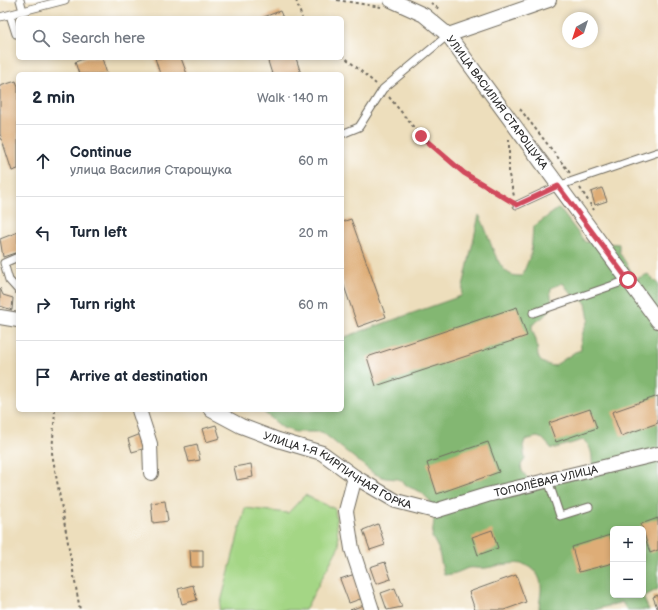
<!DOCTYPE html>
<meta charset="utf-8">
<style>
:root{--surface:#fff;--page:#f6f6f7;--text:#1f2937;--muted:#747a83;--line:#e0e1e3}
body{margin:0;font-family:"Balsamiq Sans",sans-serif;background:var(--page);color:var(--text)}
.controls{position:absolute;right:12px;bottom:12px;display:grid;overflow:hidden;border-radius:6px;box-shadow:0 2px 6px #0003}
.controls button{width:36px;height:36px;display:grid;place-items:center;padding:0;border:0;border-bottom:1px solid var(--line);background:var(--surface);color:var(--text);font:20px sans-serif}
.compass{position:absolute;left:562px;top:12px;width:36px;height:36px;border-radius:50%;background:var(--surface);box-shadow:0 2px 6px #0003;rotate:219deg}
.stop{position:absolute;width:12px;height:12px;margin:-9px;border:3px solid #d1495b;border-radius:50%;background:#fff}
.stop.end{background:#d1495b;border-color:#fff;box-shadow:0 1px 4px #0008}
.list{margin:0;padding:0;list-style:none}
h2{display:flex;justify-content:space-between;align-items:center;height:52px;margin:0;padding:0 16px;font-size:17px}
h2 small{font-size:13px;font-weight:400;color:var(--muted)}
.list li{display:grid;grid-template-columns:26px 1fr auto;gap:12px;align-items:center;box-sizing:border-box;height:72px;padding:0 16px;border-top:1px solid var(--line)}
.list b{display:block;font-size:15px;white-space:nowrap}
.list p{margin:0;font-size:13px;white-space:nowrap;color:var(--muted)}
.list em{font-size:13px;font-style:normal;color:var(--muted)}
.icon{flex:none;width:22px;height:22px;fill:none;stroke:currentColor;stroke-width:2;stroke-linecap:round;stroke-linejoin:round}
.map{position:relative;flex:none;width:658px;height:610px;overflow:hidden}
.search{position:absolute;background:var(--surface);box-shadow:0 2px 6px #0003;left:16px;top:16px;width:328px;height:44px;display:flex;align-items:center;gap:10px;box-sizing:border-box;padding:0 14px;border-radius:6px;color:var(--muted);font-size:15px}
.panel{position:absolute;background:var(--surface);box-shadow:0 2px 6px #0003;left:16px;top:72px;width:328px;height:340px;border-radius:6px}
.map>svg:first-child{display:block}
</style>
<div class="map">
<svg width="658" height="610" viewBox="0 0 658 610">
<rect width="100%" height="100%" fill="#fff"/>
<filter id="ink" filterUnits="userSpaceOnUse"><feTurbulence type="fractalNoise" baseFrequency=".025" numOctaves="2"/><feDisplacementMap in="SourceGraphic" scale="8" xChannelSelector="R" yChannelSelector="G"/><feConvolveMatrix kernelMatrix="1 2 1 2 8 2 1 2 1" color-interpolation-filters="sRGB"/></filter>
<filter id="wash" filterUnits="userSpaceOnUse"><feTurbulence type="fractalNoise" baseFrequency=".012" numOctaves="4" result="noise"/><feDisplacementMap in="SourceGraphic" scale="16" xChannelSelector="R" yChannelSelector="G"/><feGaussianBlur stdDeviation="0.9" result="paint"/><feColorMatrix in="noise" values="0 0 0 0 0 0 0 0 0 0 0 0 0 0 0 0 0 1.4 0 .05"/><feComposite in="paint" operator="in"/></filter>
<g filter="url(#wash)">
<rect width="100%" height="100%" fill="#eddebc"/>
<polygon fill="#a4d685" stroke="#688058" points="305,495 335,509 339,546 305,610 219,610 245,508 288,513"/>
<path fill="#83b772" stroke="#57714e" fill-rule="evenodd" d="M559,208L585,242L619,244V252L636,279L648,274L658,284V313L652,321L658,329V589L643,597L649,610H627L622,602L594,610H539C539,600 543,590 540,580C531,555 504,565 486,568C480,569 473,567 468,568C458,572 456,574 444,575L438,548L432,537L435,511L430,501L421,492L409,487L398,479L385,478L373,473L322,432H295L283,428L261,410H342V338L461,296L479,215C488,229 494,266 510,274C513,276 518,276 522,276L531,254L533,227ZM563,283L570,293L586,303L589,320C583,328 580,340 581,350L575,352L554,366C531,362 541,353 535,337C533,332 532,331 532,325C540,319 552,313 552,301C551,296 550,293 551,288ZM537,437L543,439L552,449L583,440C594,447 592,461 592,473L534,487L522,471L521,465L525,459L523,446L525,440ZM613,529H643V595H613Z"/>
<g id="blocks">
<g fill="#dead77">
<polygon points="280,11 283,18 261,18"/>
<polygon points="86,58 102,58 107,74 79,74 75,62"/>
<polygon points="155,58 181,58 187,74 160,74"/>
<polygon points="267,58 296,58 301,74 272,74"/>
<polygon points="16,81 18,86 18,169 12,171 0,134 0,86"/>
<polygon points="602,188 607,201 595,205 591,192"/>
<polygon points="351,219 386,317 358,327 342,280 342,222"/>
<polygon points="18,232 18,252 3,257 0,239"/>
<polygon points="0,288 3,295 13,298 12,310 0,306"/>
<polygon points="517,307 527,336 376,386 367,357"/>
<polygon points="658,396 658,423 621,436 612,412"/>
<polygon points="590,409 597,428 556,442 549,423"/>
<polygon points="216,425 220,438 206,442 202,429"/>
<polygon points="141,434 146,448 132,452 128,439"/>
<polygon points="488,442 499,472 437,494 427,463"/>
<polygon points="197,444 200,460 189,462 185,447"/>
<polygon points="251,464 253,477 237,480 234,467"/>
<polygon points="165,501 168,521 153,523 151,503"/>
<polygon points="658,518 658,550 650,553 641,524"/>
<polygon points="378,524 385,545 370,550 363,530"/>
<polygon points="492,530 498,548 478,555 472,537"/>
<polygon points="610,535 613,544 613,563 579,572 572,547"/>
<polygon points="190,550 203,550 203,567 191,567"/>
<polygon points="385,562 391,579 376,584 370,567"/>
<polygon points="355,574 363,598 349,603 340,579"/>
<polygon points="516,575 526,602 504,610 475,610 469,592"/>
<polygon points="193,585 197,600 182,604 178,589"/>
<polygon points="395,588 402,607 387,610 381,593"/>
<polygon points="658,595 658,610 653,597"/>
<polygon points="364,605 366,610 350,610"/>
</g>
</g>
</g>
<g filter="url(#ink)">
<use href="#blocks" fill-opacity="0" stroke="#6f6a5e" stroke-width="1"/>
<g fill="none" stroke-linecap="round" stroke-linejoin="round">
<defs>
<g id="service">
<polyline points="20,0 23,11 65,0"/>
<polyline points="10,15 16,34"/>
<polyline points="0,17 23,11"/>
<polyline points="342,134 359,127 383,89 448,35"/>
<polyline points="517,205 558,186 658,152"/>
<polyline points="18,257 4,263 9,280 18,290"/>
<polyline points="533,313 628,280"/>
<polyline points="548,480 560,516 589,507"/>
</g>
<g id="minor">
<path id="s1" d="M391,0L424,15L448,35L658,321"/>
<polyline points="448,35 549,0"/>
<polyline points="0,317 18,320"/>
<polyline points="139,410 150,444 151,473"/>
<path id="s2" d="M211,410L241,426L278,440L322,453L355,477L396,501L435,511L487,495L658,454"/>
<polyline points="355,477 346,511 352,549 372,610"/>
</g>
</defs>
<use href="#service" stroke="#6f6a5e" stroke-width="9"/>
<use href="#minor" stroke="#6f6a5e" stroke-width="16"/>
<g stroke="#6f6a5e" stroke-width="2" stroke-dasharray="3 3" stroke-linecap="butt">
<polyline points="296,0 302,18"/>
<polyline points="337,0 381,7"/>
<polyline points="431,3 439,9"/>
<polyline points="342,55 376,84"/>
<polyline points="389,97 421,136 464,173 509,200"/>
<polyline points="520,109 570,173"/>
<polyline points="509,139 509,175 514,196"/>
<polyline points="580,188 594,210"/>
<polyline points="55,410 52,453 80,610"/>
</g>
<use href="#service" stroke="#fff" stroke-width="7"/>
<use href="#minor" stroke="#fff" stroke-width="14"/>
</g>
</g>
<g fill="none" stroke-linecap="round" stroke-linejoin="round" filter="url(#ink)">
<polyline stroke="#d1495b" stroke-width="5" points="421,136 464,173 517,205 558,186 628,280"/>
</g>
<g text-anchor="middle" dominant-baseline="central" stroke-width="3" stroke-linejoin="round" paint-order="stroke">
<g font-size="11" fill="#2b2b2b" stroke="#fff">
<text stroke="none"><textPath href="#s1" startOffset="151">УЛИЦА ВАСИЛИЯ СТАРОЩУКА</textPath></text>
<text stroke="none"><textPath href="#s2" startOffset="141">УЛИЦА 1-Я КИРПИЧНАЯ ГОРКА</textPath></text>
<text stroke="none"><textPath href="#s2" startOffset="363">ТОПОЛЁВАЯ УЛИЦА</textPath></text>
</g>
</g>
</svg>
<div class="controls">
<button>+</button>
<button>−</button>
</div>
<svg class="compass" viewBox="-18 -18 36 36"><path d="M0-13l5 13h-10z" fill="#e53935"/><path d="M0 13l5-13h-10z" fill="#747a83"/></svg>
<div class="stop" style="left:628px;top:280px"></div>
<div class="stop end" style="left:421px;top:136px"></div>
<div class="search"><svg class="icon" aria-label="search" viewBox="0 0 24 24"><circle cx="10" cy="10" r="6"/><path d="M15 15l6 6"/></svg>Search here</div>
<section class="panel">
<h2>2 min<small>Walk · 140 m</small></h2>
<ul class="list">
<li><svg class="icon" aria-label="ahead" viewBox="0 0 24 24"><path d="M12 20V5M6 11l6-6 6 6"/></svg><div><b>Continue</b><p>улица Василия Старощука</p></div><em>60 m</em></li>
<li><svg class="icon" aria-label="left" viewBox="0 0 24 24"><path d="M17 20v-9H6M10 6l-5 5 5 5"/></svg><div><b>Turn left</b></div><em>20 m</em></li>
<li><svg class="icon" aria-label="right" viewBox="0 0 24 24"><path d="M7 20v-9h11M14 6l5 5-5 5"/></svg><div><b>Turn right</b></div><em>60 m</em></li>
<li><svg class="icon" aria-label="arrive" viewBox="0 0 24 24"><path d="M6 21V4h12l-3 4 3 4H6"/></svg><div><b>Arrive at destination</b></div></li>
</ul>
</section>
</div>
